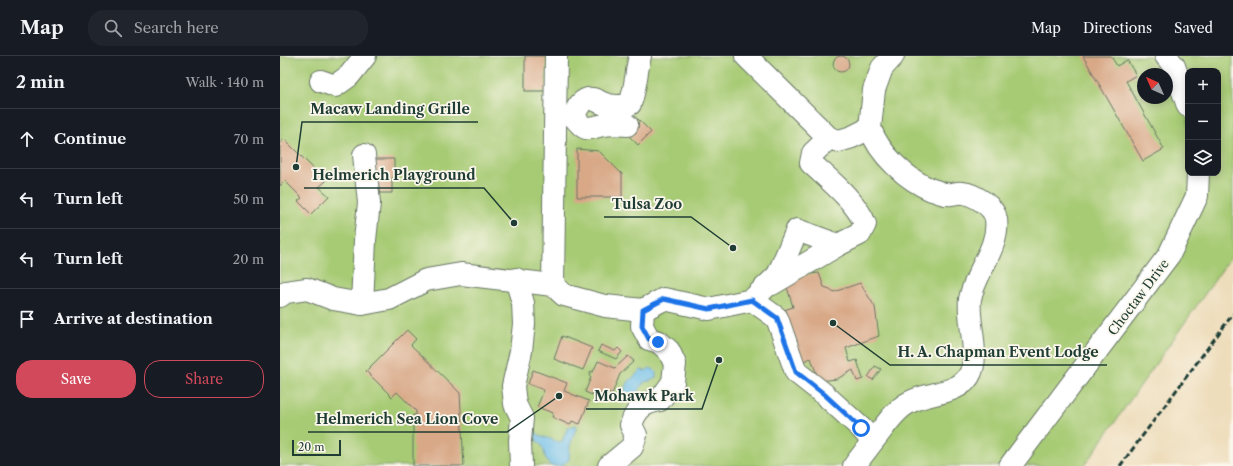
<!DOCTYPE html>
<meta charset="utf-8">
<style>
:root{--surface:#171b24;--page:#20242c;--text:#f1f3f6;--muted:#9ea1a6;--line:#363941;--accent:#d1495b}
body{margin:0;font-family:"Libre Caslon Text",serif;background:var(--page);color:var(--text)}
.controls{position:absolute;right:12px;top:12px;display:grid;overflow:hidden;border-radius:8px;box-shadow:0 2px 10px #0003}
.controls button{width:36px;height:36px;display:grid;place-items:center;padding:0;border:0;border-bottom:1px solid var(--line);background:var(--surface);color:var(--text);font:20px sans-serif}
.compass{position:absolute;left:857px;top:12px;width:36px;height:36px;border-radius:50%;background:var(--surface);box-shadow:0 2px 10px #0003;rotate:315deg}
.scale{position:absolute;left:12px;bottom:10px;width:49px;box-sizing:border-box;padding-left:4px;border:2px solid #1f3d34;border-top:0;font-size:11px;line-height:14px;white-space:nowrap;color:#1f3d34;-webkit-text-stroke:3px #fbf7ec;paint-order:stroke}
.stop{position:absolute;width:12px;height:12px;margin:-9px;border:3px solid #1a73e8;border-radius:50%;background:#fff}
.stop.end{background:#1a73e8;border-color:#fff;box-shadow:0 1px 4px #0008}
.list{margin:0;padding:0;list-style:none}
h2{display:flex;justify-content:space-between;align-items:center;height:52px;margin:0;padding:0 16px;font-size:17px}
h2 small{font-size:13px;font-weight:400;color:var(--muted)}
.list li{display:grid;grid-template-columns:26px 1fr auto;gap:12px;align-items:center;box-sizing:border-box;height:60px;padding:0 16px;border-top:1px solid var(--line)}
.list b{display:block;font-size:15px;white-space:nowrap}
.list em{font-size:13px;font-style:normal;color:var(--muted)}
.actions{display:flex;gap:8px;padding:12px 16px}
.actions a{flex:1;padding:9px 0;border:1px solid var(--accent);border-radius:16px;text-align:center;font-size:14px;color:var(--accent)}
.actions .main{background:var(--accent);color:#fff}
.icon{flex:none;width:22px;height:22px;fill:none;stroke:currentColor;stroke-width:2;stroke-linecap:round;stroke-linejoin:round}
.map{position:relative;flex:none;width:953px;height:410px;overflow:hidden}
header{display:flex;align-items:center;gap:24px;box-sizing:border-box;height:56px;padding:0 20px;background:var(--surface);border-bottom:1px solid var(--line)}
header strong{font-size:19px}
nav{display:flex;gap:22px;margin-inline-start:auto;font-size:14px}
.search{width:280px;height:36px;background:var(--page);display:flex;align-items:center;gap:10px;box-sizing:border-box;padding:0 14px;border-radius:16px;color:var(--muted);font-size:15px}
main{display:flex}
aside{flex:1;background:var(--surface)}
.map>svg:first-child{display:block}
</style>
<header>
<strong>Map</strong>
<div class="search"><svg class="icon" aria-label="search" viewBox="0 0 24 24"><circle cx="10" cy="10" r="6"/><path d="M15 15l6 6"/></svg>Search here</div>
<nav><a>Map</a><a>Directions</a><a>Saved</a></nav>
</header>
<main>
<aside>
<h2>2 min<small>Walk · 140 m</small></h2>
<ul class="list">
<li><svg class="icon" aria-label="ahead" viewBox="0 0 24 24"><path d="M12 20V5M6 11l6-6 6 6"/></svg><div><b>Continue</b></div><em>70 m</em></li>
<li><svg class="icon" aria-label="left" viewBox="0 0 24 24"><path d="M17 20v-9H6M10 6l-5 5 5 5"/></svg><div><b>Turn left</b></div><em>50 m</em></li>
<li><svg class="icon" aria-label="left" viewBox="0 0 24 24"><path d="M17 20v-9H6M10 6l-5 5 5 5"/></svg><div><b>Turn left</b></div><em>20 m</em></li>
<li><svg class="icon" aria-label="arrive" viewBox="0 0 24 24"><path d="M6 21V4h12l-3 4 3 4H6"/></svg><div><b>Arrive at destination</b></div></li>
</ul>
<div class="actions"><a class="main">Save</a><a>Share</a></div>
</aside>
<div class="map">
<svg width="953" height="410" viewBox="0 0 953 410">
<rect width="100%" height="100%" fill="#fbf7ec"/>
<filter id="ink" filterUnits="userSpaceOnUse"><feTurbulence type="fractalNoise" baseFrequency=".025" numOctaves="2"/><feDisplacementMap in="SourceGraphic" scale="8" xChannelSelector="R" yChannelSelector="G"/><feConvolveMatrix kernelMatrix="1 2 1 2 8 2 1 2 1" color-interpolation-filters="sRGB"/></filter>
<filter id="wash" filterUnits="userSpaceOnUse"><feTurbulence type="fractalNoise" baseFrequency=".012" numOctaves="4" result="noise"/><feDisplacementMap in="SourceGraphic" scale="16" xChannelSelector="R" yChannelSelector="G"/><feGaussianBlur stdDeviation="0.9" result="paint"/><feColorMatrix in="noise" values="0 0 0 0 0 0 0 0 0 0 0 0 0 0 0 0 0 1.4 0 .05"/><feComposite in="paint" operator="in"/></filter>
<g filter="url(#wash)">
<rect width="100%" height="100%" fill="#edb"/>
<path fill="#a7cb75" stroke="#638454" fill-rule="evenodd" d="M0,0H953V198L804,410H0ZM908,15H938V117H908ZM863,18H887V42H863Z"/>
<g fill="#6dbee9" stroke="#467e8e">
<path d="M369,312L373,313L376,316V322L370,325L364,326L355,341L349,343C337,332 353,322 361,314L366,315Z"/>
<path d="M295,369H297L290,390L289,404L281,410H271C263,403 266,396 261,389C258,383 251,385 253,377L256,376L259,379L279,386L282,385L287,373Z"/>
</g>
<g id="blocks">
<g fill="#d8a887">
<rect x="245" y="0" width="21" height="35"/>
<polygon points="803,0 831,0 837,10 847,4 856,19 846,25 884,93 863,105"/>
<circle cx="561" cy="8" r="8"/>
<polygon points="358,63 371,76 358,89 345,76"/>
<polygon points="4,83 46,125 39,131 49,140 31,158 18,145 22,142 5,125 0,130 0,87"/>
<polygon points="297,93 319,95 342,118 342,141 297,141"/>
<polygon points="93,103 114,103 114,122 112,122 112,137 95,137"/>
<polygon points="539,217 544,231 550,233 554,236 580,227 595,251 599,280 566,292 570,306 577,304 583,323 577,325 573,314 557,323 539,325 531,302 521,306 504,254 513,251 506,228 521,219"/>
<polygon points="127,274 136,283 131,289 180,337 184,410 133,410 133,359 136,359 136,355 117,336 112,341 86,315"/>
<polygon points="282,280 312,292 303,314 274,303"/>
<polygon points="321,289 335,295 338,292 342,296 336,303 318,295"/>
<polygon points="348,300 354,305 340,318 332,338 326,335 324,339 314,334 312,339 305,336 311,321 309,320 311,315 313,316 318,305 335,312"/>
<polygon points="595,310 601,313 593,324 588,321"/>
<polygon points="253,314 287,327 284,335 309,345 300,368 292,365 290,369 272,361 273,357 257,351 264,334 248,328"/>
</g>
</g>
</g>
<g filter="url(#ink)">
<use href="#blocks" fill-opacity="0" stroke="#677563" stroke-width="1"/>
<g fill="none" stroke-linecap="round" stroke-linejoin="round">
<defs>
<g id="minor">
<polyline points="466,0 549,82"/>
<polyline points="886,0 894,10 908,50"/>
<polyline points="41,25 55,30 69,20 85,0"/>
<path d="M347,69C340,69 332,67 324,69C306,72 307,77 294,61C296,52 303,41 313,43C316,44 320,46 322,47C332,51 341,51 350,48C356,32 356,16 360,0"/>
<path d="M590,72C599,98 627,124 652,134C657,135 662,138 667,138C672,139 677,136 682,137C694,138 714,150 716,163C720,191 695,216 690,243C687,265 701,301 689,320C677,339 648,336 630,346C614,354 604,372 593,385"/>
<polyline points="236,223 243,247 244,268 241,295 233,330 235,348 242,362 240,385 241,410"/>
<polyline points="492,228 558,189"/>
<polyline points="273,229 276,0"/>
<path d="M0,240L6,236L27,233L53,243L82,248L109,243L146,224L181,218L273,229L284,239L325,250L363,254L384,243L429,253L472,244L498,219L517,174L558,189L580,178L585,168C577,146 548,123 531,107L533,97L549,82L559,85L572,81L590,72L594,34L602,12L613,0"/>
<polyline points="472,244 497,262 516,316 544,338 581,372 593,385 574,410"/>
<polyline points="82,248 85,184 89,147 84,99"/>
<path d="M329,410L352,391L356,379L351,369C356,353 363,347 380,344L393,326L395,308L389,295L379,286L369,283L362,270L363,254"/>
<polyline points="730,410 889,199 917,140 918,117"/>
</g>
</defs>
<use href="#minor" stroke="#677563" stroke-width="24"/>
<use href="#minor" stroke="#fff" stroke-width="22"/>
<polyline stroke="#1f3d34" stroke-width="3" stroke-dasharray="6 3" stroke-linecap="butt" points="840,410 953,258"/>
</g>
</g>
<g fill="none" stroke-linecap="round" stroke-linejoin="round" filter="url(#ink)">
<polyline stroke="#1a73e8" stroke-width="5" points="378,286 369,283 362,270 363,254 384,243 429,253 472,244 497,262 516,316 544,338 581,372"/>
</g>
<g text-anchor="middle" dominant-baseline="central" stroke-width="3.5" stroke-linejoin="round" paint-order="stroke">
<g font-size="13" fill="#1f3d34" stroke="#fbf7ec">
<text transform="translate(858 241) rotate(-53)">Choctaw Drive</text>
</g>
</g>
<path fill="none" stroke="#1f3d34" stroke-width="1.5" d="M16 111L22 66H198M234 167L204 132H24M453 192L411 161H324M553 267L610 309H827M439 304L422 353H306M279 340L227 376H28"/>
<g fill="#1f3d34" stroke="#fbf7ec" stroke-width="1.5">
<circle cx="16" cy="111" r="4"/>
<circle cx="234" cy="167" r="4"/>
<circle cx="453" cy="192" r="4"/>
<circle cx="553" cy="267" r="4"/>
<circle cx="439" cy="304" r="4"/>
<circle cx="279" cy="340" r="4"/>
</g>
<g font-size="14" text-anchor="middle" font-weight="bold" fill="#1f3d34" stroke="#fbf7ec" stroke-width="3.5" stroke-linejoin="round" paint-order="stroke">
<text x="110" y="58">Macaw Landing Grille</text>
<text x="114" y="124">Helmerich Playground</text>
<text x="367" y="153">Tulsa Zoo</text>
<text x="718" y="301">H. A. Chapman Event Lodge</text>
<text x="364" y="345">Mohawk Park</text>
<text x="127" y="368">Helmerich Sea Lion Cove</text>
</g>
</svg>
<div class="controls">
<button>+</button>
<button>−</button>
<button><svg class="icon" aria-label="layers" viewBox="0 0 24 24"><path d="M12 4l9 5-9 5-9-5zM3 14l9 5 9-5"/></svg></button>
</div>
<svg class="compass" viewBox="-18 -18 36 36"><path d="M0-13l5 13h-10z" fill="#e53935"/><path d="M0 13l5-13h-10z" fill="#9ea1a6"/></svg>
<div class="scale">20 m</div>
<div class="stop" style="left:581px;top:372px"></div>
<div class="stop end" style="left:378px;top:286px"></div>
</div>
</main>
